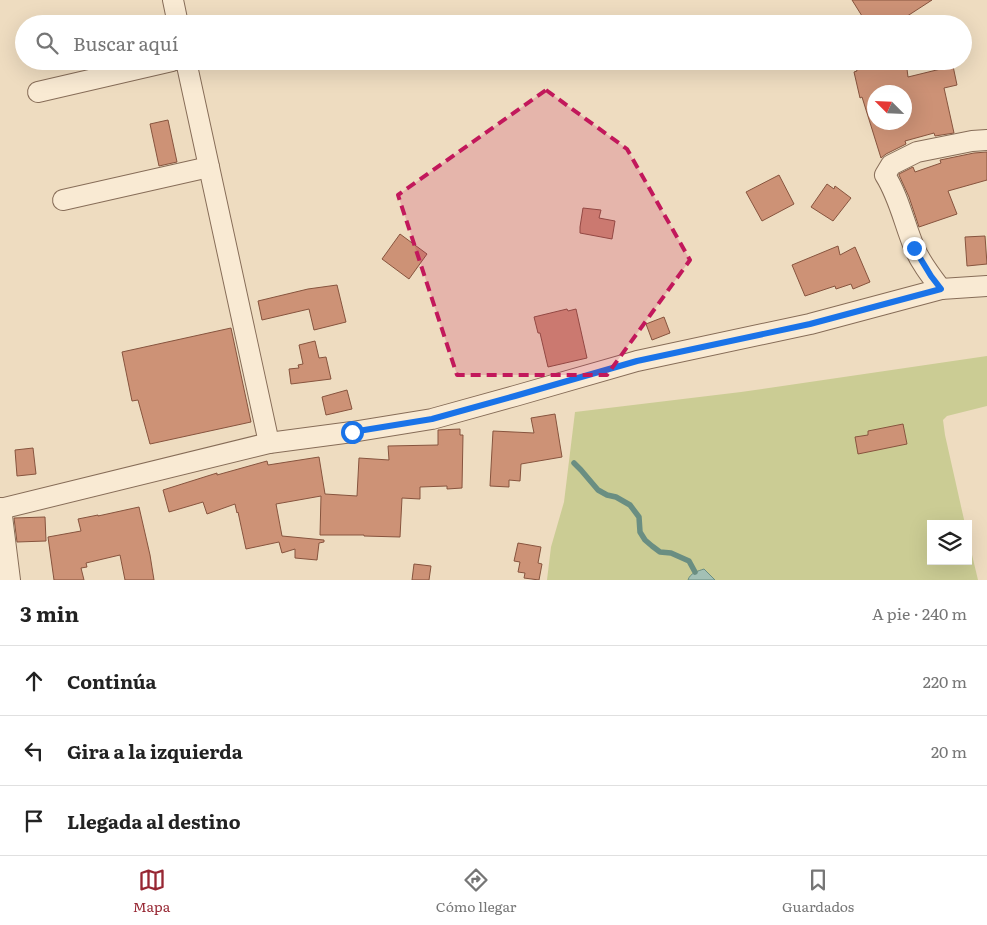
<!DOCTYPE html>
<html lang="es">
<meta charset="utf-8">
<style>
:root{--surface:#fff;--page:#f2f2f2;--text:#222;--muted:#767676;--line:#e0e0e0;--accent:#972733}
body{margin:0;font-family:Literata,serif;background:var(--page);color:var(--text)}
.controls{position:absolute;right:15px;bottom:15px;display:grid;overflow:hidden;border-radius:0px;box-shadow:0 5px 20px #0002}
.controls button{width:45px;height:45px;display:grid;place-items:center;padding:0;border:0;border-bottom:1px solid var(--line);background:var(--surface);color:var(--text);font:25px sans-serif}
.compass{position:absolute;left:867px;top:85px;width:45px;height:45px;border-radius:50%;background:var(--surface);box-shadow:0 5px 20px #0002;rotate:294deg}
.stop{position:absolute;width:15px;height:15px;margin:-11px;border:4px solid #1a73e8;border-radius:50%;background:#fff}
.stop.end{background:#1a73e8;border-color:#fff;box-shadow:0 1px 5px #0008}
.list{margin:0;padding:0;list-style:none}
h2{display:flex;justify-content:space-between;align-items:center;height:65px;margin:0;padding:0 20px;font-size:21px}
h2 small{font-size:16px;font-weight:400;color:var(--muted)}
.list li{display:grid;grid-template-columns:32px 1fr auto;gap:15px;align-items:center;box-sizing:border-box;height:70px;padding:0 20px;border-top:1px solid var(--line)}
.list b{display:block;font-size:19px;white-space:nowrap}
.list em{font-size:16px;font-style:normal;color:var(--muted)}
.icon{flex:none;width:28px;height:28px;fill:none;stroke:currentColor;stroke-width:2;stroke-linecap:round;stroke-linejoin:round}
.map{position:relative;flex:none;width:987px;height:580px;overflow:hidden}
.search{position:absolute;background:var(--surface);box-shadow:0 5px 20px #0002;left:15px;right:15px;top:15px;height:55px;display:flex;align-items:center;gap:12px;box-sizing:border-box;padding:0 18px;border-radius:28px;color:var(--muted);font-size:19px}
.sheet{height:275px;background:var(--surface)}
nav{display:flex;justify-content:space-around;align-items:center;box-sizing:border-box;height:70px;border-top:1px solid var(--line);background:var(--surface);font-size:14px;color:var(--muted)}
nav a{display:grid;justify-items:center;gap:2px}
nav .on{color:var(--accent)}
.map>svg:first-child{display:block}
</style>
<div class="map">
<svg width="987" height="580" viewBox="0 0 987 580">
<rect width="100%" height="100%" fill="#eedcc0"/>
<polygon fill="#cbcc94" points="987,356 987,406 947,416 943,420 945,435 965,524 931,524 931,561 968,561 968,538 978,580 547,580 551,547 564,502 575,412 741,392"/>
<path fill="#a3c0b5" stroke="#6a8e82" d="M704,569L715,580H688C690,573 698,571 704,569Z"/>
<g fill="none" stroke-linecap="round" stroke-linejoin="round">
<polyline stroke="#6a8e82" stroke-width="5.5" points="574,463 581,470 598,490 607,495 616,497 630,505 639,517 640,532 645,540 652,546 660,552 671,553 689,561 695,572"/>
</g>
<g fill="#cd9276" stroke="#87543e" fill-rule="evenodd">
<polygon points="852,0 932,0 895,24 867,24"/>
<path d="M854,61H906L908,77L953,66L957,85L944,88L954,133L935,136L934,133L905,141L906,144L886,154L881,158L862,97L860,98L854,72L857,71ZM874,92H904V122H874Z"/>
<polygon points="168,120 177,162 159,166 150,124"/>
<polygon points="987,152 987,180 948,191 957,214 919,227 909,197 899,175 899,174 913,167 915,172 941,163 940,160 974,153"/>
<polygon points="779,175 794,204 762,221 746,192"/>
<polygon points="827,184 834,189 835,186 851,198 833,221 811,207"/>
<polygon points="583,208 601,210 599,218 615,221 612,239 580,233 580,227"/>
<polygon points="400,234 427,254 409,279 382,259"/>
<polygon points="985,236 987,264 967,266 965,237"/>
<polygon points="838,246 840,255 855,247 870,282 853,289 851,284 836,289 835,286 805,296 792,265"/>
<polygon points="337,285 346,322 314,330 309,309 262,320 258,301 308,289"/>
<polygon points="567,309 568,311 576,309 587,358 548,367 540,333 538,333 534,317"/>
<polygon points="664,317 670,333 652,340 646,324"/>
<polygon points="231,328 251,422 150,444 138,400 132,401 122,352"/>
<polygon points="315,341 319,358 326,357 331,379 291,384 289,369 299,368 298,365 303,364 299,345"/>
<polygon points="347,390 352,409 326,415 322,397"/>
<polygon points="555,414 562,457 521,464 520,481 509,480 509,487 490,486 493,431 534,433 531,418"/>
<polygon points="903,424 907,444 858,454 855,437 868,435 868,431"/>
<polygon points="460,429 460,435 463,435 462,488 447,489 447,486 420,487 420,499 402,498 400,537 364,536 364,535 320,535 321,496 276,504 282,536 324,540 324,542 319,543 317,560 295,558 295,549 282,553 279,542 246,549 238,512 237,513 235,504 207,514 203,502 169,512 163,490 217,473 217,475 267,461 268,465 319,457 325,494 357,496 359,458 389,460 388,446 438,445 438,430"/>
<polygon points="33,448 36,474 17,476 15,450"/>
<polygon points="139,507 150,555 154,580 125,580 120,555 86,563 87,567 81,568 84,580 54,580 48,537 81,531 78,519 98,515 98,516"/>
<polygon points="45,517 46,541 17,542 14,518"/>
<polygon points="518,543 541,547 538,563 542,564 539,580 524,578 525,573 518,572 520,562 514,561"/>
<polygon points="414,564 431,566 429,580 412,580"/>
</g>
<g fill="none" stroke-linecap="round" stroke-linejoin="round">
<defs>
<g id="minor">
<polyline points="173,0 178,24"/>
<polyline points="186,61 269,443"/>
<polyline points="38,92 172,61"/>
<polyline points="63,200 209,167"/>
<path d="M941,289C931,276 920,262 914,247C904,223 899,197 885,175L891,165L917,152L972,141L987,140"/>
<polyline points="1,508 10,580"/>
<polyline points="0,509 269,443 352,432 432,419 515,396 637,361 810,324 941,289 987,286"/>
</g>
</defs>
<use href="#minor" stroke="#876d58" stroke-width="22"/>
<use href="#minor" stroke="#f9ead3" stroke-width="20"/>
</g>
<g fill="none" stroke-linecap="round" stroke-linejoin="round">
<polyline stroke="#1a73e8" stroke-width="6" points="352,432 432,419 515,396 637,361 810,324 941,289 931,276 914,248"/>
</g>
<path fill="#c2185b" fill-opacity="0.2" stroke="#c2185b" stroke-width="4" stroke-dasharray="10 6" stroke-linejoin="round" d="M546,90L627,149L690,260L607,375H457L398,195Z"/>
</svg>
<div class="controls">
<button><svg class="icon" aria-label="layers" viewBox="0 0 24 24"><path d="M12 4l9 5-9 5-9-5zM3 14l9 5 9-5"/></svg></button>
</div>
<svg class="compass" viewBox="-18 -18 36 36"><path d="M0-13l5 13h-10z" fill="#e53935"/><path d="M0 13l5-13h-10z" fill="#767676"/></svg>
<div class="stop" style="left:352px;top:432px"></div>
<div class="stop end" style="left:914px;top:248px"></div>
<div class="search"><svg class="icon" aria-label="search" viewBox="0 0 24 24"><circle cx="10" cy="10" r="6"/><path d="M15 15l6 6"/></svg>Buscar aquí</div>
</div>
<section class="sheet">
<h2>3 min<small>A pie · 240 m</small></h2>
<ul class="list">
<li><svg class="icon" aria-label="ahead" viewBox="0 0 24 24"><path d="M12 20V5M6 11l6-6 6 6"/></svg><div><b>Continúa</b></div><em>220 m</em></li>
<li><svg class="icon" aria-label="left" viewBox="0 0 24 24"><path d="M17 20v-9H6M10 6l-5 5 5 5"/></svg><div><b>Gira a la izquierda</b></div><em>20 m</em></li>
<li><svg class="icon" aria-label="arrive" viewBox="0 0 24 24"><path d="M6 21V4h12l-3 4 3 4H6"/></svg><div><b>Llegada al destino</b></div></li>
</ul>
</section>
<nav>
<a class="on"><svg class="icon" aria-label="map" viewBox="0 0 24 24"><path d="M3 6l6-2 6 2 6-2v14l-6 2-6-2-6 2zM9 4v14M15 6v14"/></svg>Mapa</a>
<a><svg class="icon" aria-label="directions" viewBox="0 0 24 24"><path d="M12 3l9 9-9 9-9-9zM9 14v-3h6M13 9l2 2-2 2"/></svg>Cómo llegar</a>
<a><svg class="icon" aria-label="saved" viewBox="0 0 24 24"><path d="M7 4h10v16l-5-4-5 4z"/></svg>Guardados</a>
</nav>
